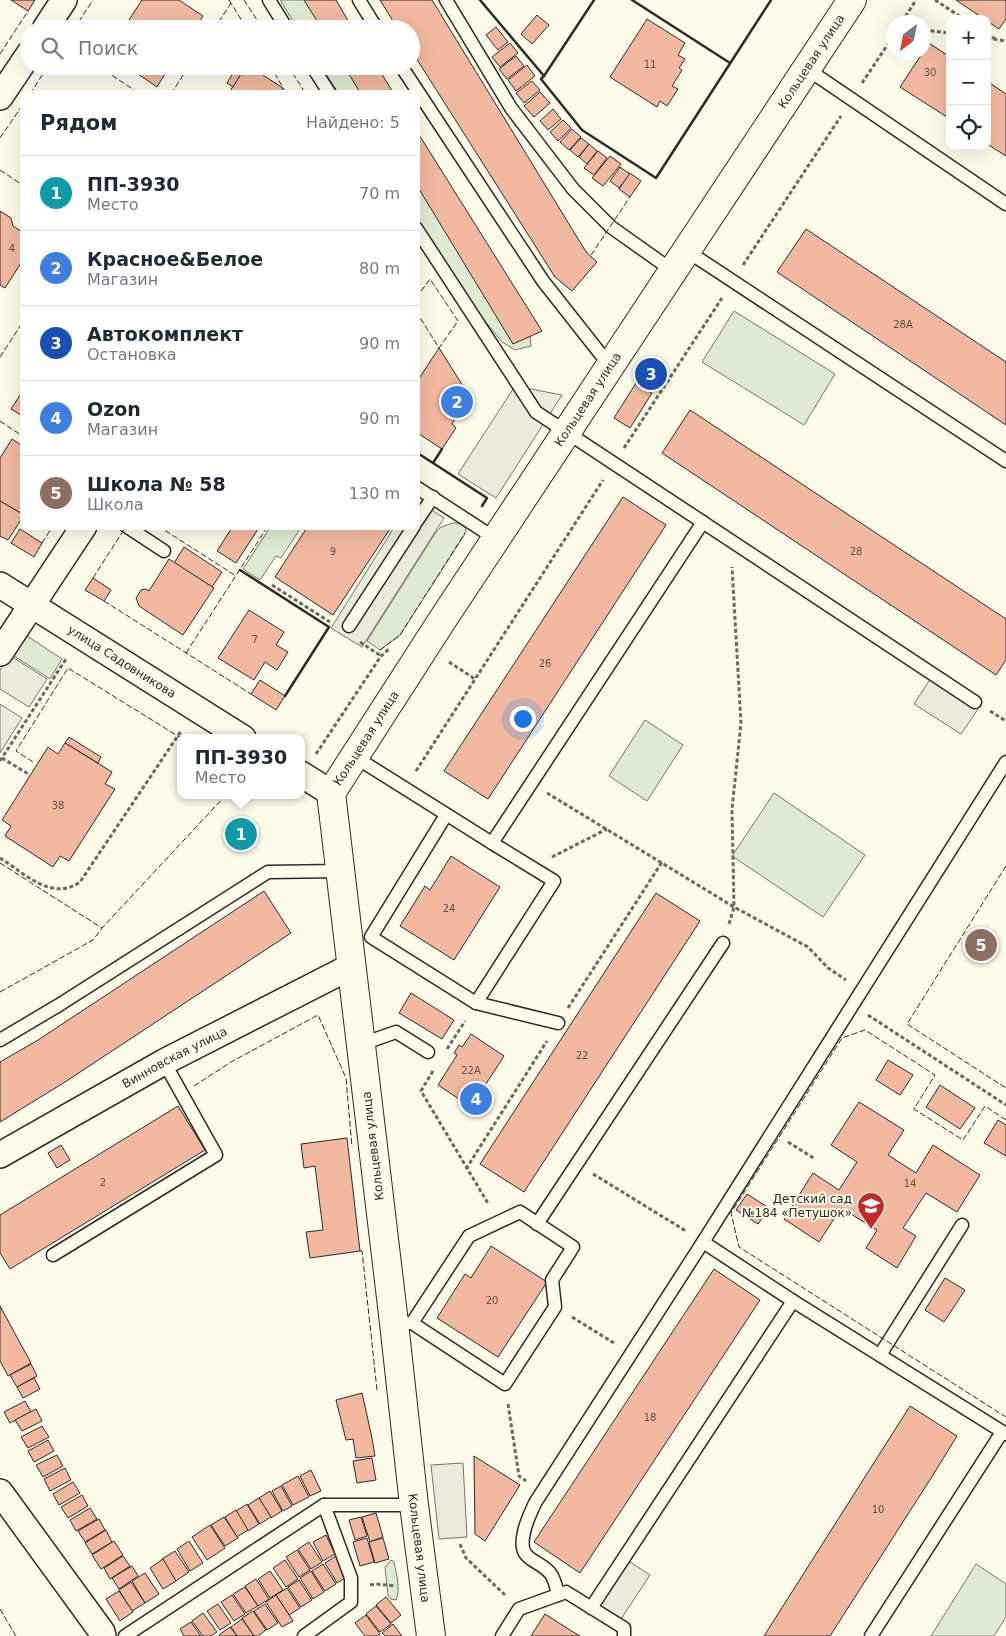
<!DOCTYPE html>
<html lang="ru">
<meta charset="utf-8">
<style>
:root{--surface:#fff;--page:#f2f2f3;--text:#1f2937;--muted:#747a83;--line:#e0e1e3;--accent:#c62828}
body{margin:0;font-family:"DejaVu Sans",sans-serif;background:var(--page);color:var(--text)}
.controls{position:absolute;right:15px;top:15px;display:grid;overflow:hidden;border-radius:10px;box-shadow:0 5px 20px #0002}
.controls button{width:45px;height:45px;display:grid;place-items:center;padding:0;border:0;border-bottom:1px solid var(--line);background:var(--surface);color:var(--text);font:25px sans-serif}
.compass{position:absolute;left:886px;top:15px;width:45px;height:45px;border-radius:50%;background:var(--surface);box-shadow:0 5px 20px #0002;rotate:212deg}
.you{position:absolute;left:522px;top:718px;width:18px;height:18px;margin:-12px;border:4px solid #fff;border-radius:50%;background:#1a73e8;box-shadow:0 0 0 8px #1a73e833}
.badge{display:grid;place-items:center;width:32px;height:32px;border-radius:50%;background:var(--accent);color:#fff;font-size:16px;font-weight:700}
.pin{position:absolute;translate:-50% -50%;border:2px solid #fff;box-shadow:0 1px 5px #0006}
.popup{position:absolute;left:177px;top:734px;width:128px;height:65px;box-sizing:border-box;display:grid;place-content:center;border-radius:10px;background:var(--surface);filter:drop-shadow(0 1px 4px #0005);font-size:16px;white-space:nowrap;color:var(--muted)}
.popup b{font-size:19px;color:var(--text)}
.popup::after{content:'';position:absolute;left:50%;top:100%;margin-left:-10px;border:10px solid transparent;border-top-color:var(--surface)}
.list{margin:0;padding:0;list-style:none}
h2{display:flex;justify-content:space-between;align-items:center;height:65px;margin:0;padding:0 20px;font-size:21px}
h2 small{font-size:16px;font-weight:400;color:var(--muted)}
.list li{display:grid;grid-template-columns:32px 1fr auto;gap:15px;align-items:center;box-sizing:border-box;height:75px;padding:0 20px;border-top:1px solid var(--line)}
.list b{display:block;font-size:19px;white-space:nowrap}
.list p{margin:0;font-size:16px;white-space:nowrap;color:var(--muted)}
.list em{font-size:16px;font-style:normal;color:var(--muted)}
.icon{flex:none;width:28px;height:28px;fill:none;stroke:currentColor;stroke-width:2;stroke-linecap:round;stroke-linejoin:round}
.map{position:relative;flex:none;width:1006px;height:1636px;overflow:hidden}
.search{position:absolute;background:var(--surface);box-shadow:0 5px 20px #0002;left:20px;top:20px;width:400px;height:55px;display:flex;align-items:center;gap:12px;box-sizing:border-box;padding:0 18px;border-radius:28px;color:var(--muted);font-size:19px}
.panel{position:absolute;background:var(--surface);box-shadow:0 5px 20px #0002;left:20px;top:90px;width:400px;height:440px;border-radius:10px}
.map>svg:first-child{display:block}
</style>
<div class="map">
<svg width="1006" height="1636" viewBox="0 0 1006 1636">
<rect width="100%" height="100%" fill="#fdfbea"/>
<g fill="#deebd1" stroke="#74746e">
<polygon points="280,0 324,0 343,29 298,29"/>
<polygon points="321,66 366,66 384,94 339,94"/>
<polygon points="416,145 529,323 531,346 515,350 502,342 480,315 416,217"/>
<polygon points="734,311 835,374 804,425 702,362"/>
<path d="M453,523C459,523 465,524 466,531L465,534L400,635L380,650L367,641L436,532L441,527Z"/>
<polygon points="271,526 295,526 300,529 281,558 276,556 260,580 243,569"/>
<polygon points="24,634 62,659 50,679 11,654"/>
<polygon points="645,720 683,745 647,801 609,776"/>
<polygon points="774,793 865,855 823,917 732,856"/>
<path d="M391,1560L394,1562C396,1573 401,1589 396,1600L391,1599L388,1595L385,1567Z"/>
<polygon points="976,1564 1006,1584 1006,1617 994,1636 931,1636"/>
</g>
<g fill="#eceadb" stroke="#74746e">
<polygon points="515,386 562,395 496,498 458,474"/>
<polygon points="416,500 444,518 362,647 331,628 395,526 416,526"/>
<polygon points="9,655 47,679 29,707 0,689 0,670"/>
<polygon points="931,678 978,709 961,734 914,704"/>
<polygon points="0,704 22,718 0,753"/>
<polygon points="463,1463 467,1537 439,1539 431,1465"/>
<polygon points="627,1560 650,1575 621,1619 598,1604"/>
</g>
<g fill="#f2b8a0" stroke="#2b2b2b">
<polygon points="11,0 35,0 28,11"/>
<polygon points="142,0 179,0 203,16 195,29 123,29"/>
<polygon points="304,0 336,0 353,29 322,29"/>
<polygon points="380,0 432,0 580,242 587,253 597,262 572,291 555,277 411,50 411,29 398,29"/>
<polygon points="956,0 1006,0 1006,19 999,29 987,21 987,19 984,19"/>
<polygon points="537,15 549,25 532,44 521,34"/>
<polygon points="647,19 685,43 678,55 685,59 679,68 682,70 672,86 678,89 667,106 660,101 657,107 610,77"/>
<polygon points="496,27 508,42 498,50 486,35"/>
<polygon points="510,43 518,53 500,67 492,57"/>
<polygon points="929,43 950,57 950,119 900,87"/>
<polygon points="516,56 524,66 507,79 499,69"/>
<polygon points="527,65 535,76 516,91 508,80"/>
<polygon points="126,66 170,66 157,87"/>
<polygon points="246,66 249,66 283,88 279,94 228,94"/>
<polygon points="344,66 377,66 394,94 361,94"/>
<polygon points="236,68 242,72 233,87 227,83"/>
<polygon points="532,81 540,90 524,103 516,93"/>
<polygon points="987,81 1006,94 1006,156 987,144"/>
<polygon points="540,92 550,103 534,117 524,106"/>
<polygon points="553,109 561,119 548,130 540,121"/>
<polygon points="563,120 571,128 558,141 550,132"/>
<polygon points="572,129 581,137 569,150 560,142"/>
<polygon points="416,130 542,331 513,344 416,184"/>
<polygon points="581,138 589,144 578,157 570,150"/>
<polygon points="589,144 597,151 587,164 579,157"/>
<polygon points="598,151 607,158 594,175 584,168"/>
<polygon points="610,156 621,164 603,186 592,178"/>
<polygon points="620,167 630,174 619,188 610,181"/>
<polygon points="630,173 641,181 630,197 619,189"/>
<polygon points="0,211 11,218 13,226 24,233 24,263 21,263 5,288 0,285"/>
<polygon points="806,229 1006,362 1006,425 777,272"/>
<polygon points="439,348 473,402 464,416 459,412 452,424 456,428 442,449 416,432 416,383"/>
<polygon points="636,383 652,393 630,428 614,418"/>
<polygon points="24,389 24,417 11,409"/>
<polygon points="690,410 1006,619 1006,660 996,675 662,453"/>
<polygon points="12,439 24,447 24,515 0,501 0,458"/>
<polygon points="623,497 666,525 488,799 444,771"/>
<polygon points="0,501 24,515 8,540 0,536"/>
<polygon points="233,526 260,526 236,563 217,551"/>
<polygon points="308,526 392,526 333,615 275,577"/>
<polygon points="20,529 42,543 34,557 11,543"/>
<polygon points="184,547 222,572 212,587 174,563"/>
<polygon points="169,559 214,588 183,635 139,606 136,598 141,590 146,589 149,591"/>
<polygon points="93,578 111,590 104,601 85,590"/>
<polygon points="249,610 284,632 276,645 288,652 277,670 265,662 254,680 218,658"/>
<polygon points="260,680 285,696 276,710 251,694"/>
<polygon points="69,737 101,757 98,763 65,743"/>
<polygon points="65,743 112,772 105,784 115,789 69,861 60,856 53,867 5,836 11,826 2,820 48,747 58,754"/>
<polygon points="238,825 250,836 244,842 232,831"/>
<polygon points="451,856 500,887 454,960 400,926 425,886 430,890"/>
<polygon points="264,891 291,933 65,1082 0,1122 0,1062 38,1040"/>
<polygon points="656,893 700,921 524,1192 480,1164"/>
<polygon points="411,993 454,1020 442,1039 399,1013"/>
<polygon points="471,1034 504,1056 471,1107 438,1085 457,1055 454,1053 459,1045 462,1047"/>
<polygon points="888,1060 913,1075 900,1095 876,1080"/>
<polygon points="940,1085 975,1108 960,1129 926,1107"/>
<polygon points="859,1102 904,1130 888,1155 916,1173 933,1145 980,1175 957,1212 926,1193 903,1228 916,1236 897,1268 866,1248 877,1230 841,1208 819,1242 784,1219 813,1173 839,1190 857,1162 831,1145"/>
<polygon points="178,1106 205,1150 10,1269 0,1253 0,1215"/>
<polygon points="998,1120 1006,1125 1006,1156 984,1143"/>
<polygon points="347,1138 360,1251 310,1258 306,1232 323,1230 315,1166 304,1168 301,1144"/>
<polygon points="61,1145 70,1160 57,1168 48,1153"/>
<polygon points="747,1194 769,1208 758,1224 736,1210"/>
<polygon points="491,1246 547,1282 498,1357 437,1318 465,1274 471,1278"/>
<polygon points="714,1269 760,1300 580,1573 534,1542"/>
<polygon points="945,1278 965,1290 944,1322 925,1310"/>
<polygon points="0,1306 31,1363 8,1376 0,1361"/>
<polygon points="31,1364 37,1376 17,1387 10,1375"/>
<polygon points="34,1378 40,1389 23,1398 17,1387"/>
<polygon points="362,1393 372,1438 375,1456 356,1458 353,1439 346,1440 336,1400"/>
<polygon points="25,1401 31,1412 10,1423 4,1412"/>
<polygon points="910,1406 957,1436 933,1475 830,1636 764,1636"/>
<polygon points="36,1409 42,1421 22,1431 15,1420"/>
<polygon points="42,1426 49,1437 28,1448 21,1437"/>
<polygon points="48,1440 54,1451 34,1462 28,1451"/>
<polygon points="57,1455 63,1466 43,1477 36,1465"/>
<polygon points="474,1456 520,1485 485,1541 475,1534"/>
<polygon points="372,1458 376,1480 357,1483 353,1461"/>
<polygon points="65,1468 71,1480 50,1491 44,1479"/>
<polygon points="311,1470 321,1491 310,1496 300,1476"/>
<polygon points="298,1476 309,1497 293,1505 282,1485"/>
<polygon points="73,1482 80,1493 59,1505 53,1494"/>
<polygon points="281,1486 292,1506 283,1511 272,1491"/>
<polygon points="270,1491 282,1511 271,1518 259,1498"/>
<polygon points="82,1495 88,1506 68,1518 61,1507"/>
<polygon points="259,1498 271,1517 260,1524 248,1505"/>
<polygon points="247,1504 259,1524 248,1531 236,1511"/>
<polygon points="90,1508 97,1519 76,1531 70,1520"/>
<polygon points="236,1510 248,1530 237,1537 225,1517"/>
<polygon points="376,1513 383,1537 370,1542 362,1517"/>
<polygon points="224,1517 238,1538 225,1546 211,1525"/>
<polygon points="361,1517 367,1536 355,1540 349,1520"/>
<polygon points="99,1519 105,1530 85,1542 78,1531"/>
<polygon points="210,1525 225,1548 207,1560 192,1537"/>
<polygon points="106,1530 112,1542 92,1554 85,1543"/>
<polygon points="326,1535 335,1554 323,1561 313,1542"/>
<polygon points="367,1538 374,1562 360,1566 353,1542"/>
<polygon points="383,1538 389,1559 375,1563 369,1542"/>
<polygon points="114,1541 123,1555 101,1569 92,1555"/>
<polygon points="189,1541 203,1563 190,1571 177,1549"/>
<polygon points="309,1542 322,1562 311,1569 298,1549"/>
<polygon points="297,1550 310,1570 299,1577 286,1557"/>
<polygon points="175,1551 189,1572 176,1581 162,1559"/>
<polygon points="123,1556 130,1566 110,1579 104,1568"/>
<polygon points="336,1556 348,1576 337,1583 325,1563"/>
<polygon points="163,1559 176,1581 163,1589 150,1568"/>
<polygon points="285,1560 298,1579 286,1587 273,1568"/>
<polygon points="323,1564 336,1584 325,1591 312,1571"/>
<polygon points="132,1566 138,1576 119,1589 112,1578"/>
<polygon points="270,1571 283,1590 270,1598 258,1579"/>
<polygon points="311,1571 324,1592 313,1599 300,1578"/>
<polygon points="145,1573 159,1594 145,1603 132,1581"/>
<polygon points="256,1579 269,1599 258,1606 245,1586"/>
<polygon points="299,1580 312,1600 301,1607 288,1587"/>
<polygon points="131,1582 145,1603 132,1611 119,1590"/>
<polygon points="245,1587 258,1606 246,1613 233,1594"/>
<polygon points="287,1588 300,1608 289,1615 276,1595"/>
<polygon points="119,1591 133,1612 120,1621 106,1599"/>
<polygon points="232,1595 245,1614 234,1621 221,1602"/>
<polygon points="276,1595 293,1621 282,1627 266,1602"/>
<polygon points="386,1597 401,1615 391,1623 376,1605"/>
<polygon points="218,1604 231,1623 220,1630 207,1611"/>
<polygon points="265,1604 278,1623 267,1630 254,1611"/>
<polygon points="376,1606 391,1624 380,1632 366,1614"/>
<polygon points="253,1611 266,1630 258,1636 254,1636 242,1618"/>
<polygon points="203,1613 217,1632 211,1636 203,1636 192,1621"/>
<polygon points="545,1614 570,1630 580,1636 531,1636"/>
<polygon points="366,1615 380,1634 377,1636 365,1636 355,1623"/>
<polygon points="242,1619 254,1636 237,1636 231,1627"/>
<polygon points="191,1622 201,1636 184,1636 180,1629"/>
<polygon points="393,1624 402,1636 385,1636 382,1633"/>
<polygon points="230,1627 237,1636 220,1636 219,1635"/>
</g>
<g fill="none" stroke-linecap="round" stroke-linejoin="round">
<defs>
<g id="service">
<polyline points="269,0 287,29"/>
<polyline points="359,0 377,29"/>
<polyline points="446,0 511,108 573,189 611,227 673,271"/>
<polyline points="312,66 330,94"/>
<polyline points="401,66 543,281 610,366"/>
<polyline points="807,69 1006,204"/>
<polyline points="416,228 536,412 975,702"/>
<polyline points="687,251 1006,461"/>
<polyline points="416,487 496,539"/>
<polyline points="416,522 433,497"/>
<polyline points="126,526 164,551"/>
<polyline points="349,626 414,526"/>
<polyline points="355,757 492,843 703,522"/>
<polyline points="446,815 371,937 476,1003 558,1023"/>
<polyline points="476,1003 554,881 492,843"/>
<polyline points="0,1040 59,1005 268,872 341,871"/>
<polyline points="362,1044 396,1032 428,1052"/>
<polyline points="537,1224 723,943"/>
<polyline points="703,1242 793,1301 1006,1434"/>
<polyline points="53,1255 216,1155 164,1062"/>
<polyline points="394,1323 412,1323 505,1384 555,1307 552,1280 573,1247 520,1212 469,1236 412,1323"/>
<polyline points="880,1355 962,1225"/>
<path d="M558,1595C556,1587 555,1579 550,1573C536,1557 517,1562 524,1532C526,1522 531,1512 535,1503L703,1242L1006,762"/>
<polyline points="591,1608 793,1301"/>
<polyline points="125,1636 324,1505 414,1505"/>
<polyline points="304,1636 351,1602 351,1578 324,1505"/>
<polyline points="502,1636 519,1609 566,1592 624,1628 624,1636"/>
<polyline points="871,1636 1002,1432"/>
</g>
<g id="minor">
<polyline points="45,29 64,0"/>
<polyline points="0,97 29,54"/>
<path id="s1" d="M0,585L243,738"/>
<polyline points="0,653 84,526"/>
<polyline points="301,774 331,793"/>
<path id="s2" d="M0,1155L164,1062L352,966"/>
<polyline points="0,1492 102,1632 103,1636"/>
</g>
<g id="tertiary">
<path id="s3" d="M431,1636L414,1505L394,1323L331,793L441,622L852,0"/>
</g>
</defs>
<use href="#service" stroke="#2b2b2b" stroke-width="15"/>
<use href="#minor" stroke="#2b2b2b" stroke-width="28"/>
<use href="#tertiary" stroke="#2b2b2b" stroke-width="30"/>
<g stroke="#6a6964" stroke-width="3" stroke-dasharray="4 2.5" stroke-linecap="butt">
<polyline points="935,0 964,19"/>
<polyline points="902,22 916,0"/>
<polyline points="924,30 950,33"/>
<polyline points="987,33 995,39"/>
<polyline points="987,38 1006,41"/>
<polyline points="862,83 894,35"/>
<polyline points="743,265 841,116"/>
<polyline points="624,448 722,298"/>
<polyline points="272,585 330,622"/>
<polyline points="360,642 381,656"/>
<polyline points="449,662 475,679"/>
<polyline points="990,711 1006,721"/>
<polyline points="316,754 381,656 389,649"/>
<polyline points="2,758 30,775"/>
<polyline points="0,761 66,659"/>
<polyline points="416,771 603,480"/>
<polyline points="547,793 734,907 808,947 828,968 846,980"/>
<polyline points="552,857 607,829"/>
<path d="M0,858C24,873 52,902 80,882L181,731"/>
<polyline points="729,924 734,907 732,809 741,723 732,567"/>
<polyline points="568,1008 662,862"/>
<polyline points="868,1015 1006,1105"/>
<polyline points="447,1049 465,1021"/>
<polyline points="433,1071 421,1091 489,1205"/>
<polyline points="788,1142 815,1159"/>
<polyline points="466,1169 547,1041"/>
<polyline points="593,1174 686,1231"/>
<polyline points="572,1317 614,1343"/>
<polyline points="508,1404 519,1476 526,1481"/>
<polyline points="460,1544 466,1558 505,1595"/>
<polyline points="370,1585 376,1584 396,1586"/>
</g>
<use href="#service" stroke="#fdfbea" stroke-width="12"/>
<use href="#minor" stroke="#fdfbea" stroke-width="25"/>
<use href="#tertiary" stroke="#fdfbea" stroke-width="28"/>
<g stroke="#2b2b2b" stroke-width="1" stroke-dasharray="6 2.5" stroke-linecap="butt">
<polyline points="229,0 247,29"/>
<polyline points="244,0 263,29"/>
<polyline points="74,29 93,0"/>
<polyline points="214,29 231,3"/>
<polyline points="0,54 28,11"/>
<polyline points="98,66 140,94"/>
<polyline points="270,66 287,94"/>
<polyline points="288,66 306,94"/>
<polyline points="30,94 48,66"/>
<polyline points="171,94 189,66"/>
<polyline points="0,138 24,103"/>
<polyline points="0,170 24,186"/>
<polyline points="591,255 630,197"/>
<polyline points="416,298 430,279 458,321 439,348 416,311"/>
<polyline points="0,357 24,320"/>
<polyline points="0,421 24,437"/>
<polyline points="158,526 236,576"/>
<polyline points="42,543 53,526"/>
<polyline points="93,578 125,528"/>
<polyline points="104,601 251,694"/>
<polyline points="380,650 400,635 465,533"/>
<polyline points="186,653 268,526"/>
<polyline points="33,762 16,751 68,668 181,738"/>
<polyline points="0,863 102,928 226,795"/>
<polyline points="1006,866 907,1024 1006,1088"/>
<polyline points="0,992 93,940 102,928"/>
<polyline points="194,1086 231,1062 318,1015 346,1078 352,1147"/>
<polyline points="1006,1120 985,1106 963,1140 914,1109 935,1075 865,1030 842,1038 731,1213 739,1247 1006,1417"/>
<polyline points="360,1251 362,1251 377,1390"/>
<polyline points="0,1609 16,1636"/>
</g>
<g stroke="#2b2b2b" stroke-width="2.5">
<polyline points="480,0 544,76 541,79 582,130 656,178 771,0"/>
<polyline points="632,0 730,63"/>
<polyline points="544,76 594,0"/>
<polyline points="442,449 433,463 487,498 482,506"/>
<polyline points="416,452 433,463"/>
<polyline points="240,570 329,627 285,696"/>
</g>
</g>
<defs>
<symbol id="school-pin" viewBox="-11 -11 22 30"><path d="M0 17L-7.5 6A9.5 9.5 0 1 1 7.5 6Z" fill="#c62828" stroke="#fdfbea"/><path d="M0-5L7-2L0 1L-7-2ZM-4 1L0 2.5L4 1V4Q0 6-4 4Z" fill="#fff"/></symbol>
</defs>
<g fill-rule="evenodd">
<use href="#school-pin" x="855" y="1190" width="32" height="43"/>
</g>
<g text-anchor="middle" dominant-baseline="central" stroke-width="4" stroke-linejoin="round" paint-order="stroke">
<g font-size="10" fill="#5d4e48">
<text x="650" y="64">11</text>
<text x="930" y="72">30</text>
<text x="12" y="248">4</text>
<text x="903" y="324">28А</text>
<text x="333" y="551">9</text>
<text x="856" y="551">28</text>
<text x="255" y="639">7</text>
<text x="545" y="663">26</text>
<text x="58" y="805">38</text>
<text x="449" y="908">24</text>
<text x="582" y="1055">22</text>
<text x="471" y="1070">22А</text>
<text x="103" y="1182">2</text>
<text x="910" y="1183">14</text>
<text x="492" y="1300">20</text>
<text x="650" y="1417">18</text>
<text x="878" y="1509">10</text>
</g>
<g font-size="12" fill="#2b2b2b" stroke="#fdfbea">
<text stroke="none"><textPath href="#s3" startOffset="1724">Кольцевая улица</textPath></text>
<text stroke="none"><textPath href="#s3" startOffset="1319">Кольцевая улица</textPath></text>
<text stroke="none"><textPath href="#s1" startOffset="144">улица Садовникова</textPath></text>
<text stroke="none"><textPath href="#s3" startOffset="914">Кольцевая улица</textPath></text>
<text stroke="none"><textPath href="#s2" startOffset="200">Винновская улица</textPath></text>
<text transform="translate(373 1146) rotate(-97)">Кольцевая улица</text>
<text transform="translate(419 1548) rotate(83)">Кольцевая улица</text>
</g>
<g font-size="12" fill="#2b2b2b" stroke="#fdfbea" text-anchor="end">
<text x="852" y="1199">Детский сад<tspan x="852" dy="14">№184 «Петушок»</tspan></text>
</g>
</g>
</svg>
<div class="controls">
<button>+</button>
<button>−</button>
<button><svg class="icon" aria-label="locate" viewBox="0 0 24 24"><circle cx="12" cy="12" r="6"/><path d="M12 2v4M12 18v4M2 12h4M18 12h4"/></svg></button>
</div>
<svg class="compass" viewBox="-18 -18 36 36"><path d="M0-13l5 13h-10z" fill="#e53935"/><path d="M0 13l5-13h-10z" fill="#747a83"/></svg>
<div class="you"></div>
<div class="pin badge" style="left:241px;top:834px;background:#0f9aa8">1</div>
<div class="popup"><b>ПП-3930</b>Место</div>
<div class="pin badge" style="left:457px;top:402px;background:#3f7fe0">2</div>
<div class="pin badge" style="left:651px;top:374px;background:#1a4fb4">3</div>
<div class="pin badge" style="left:476px;top:1099px;background:#3f7fe0">4</div>
<div class="pin badge" style="left:981px;top:945px;background:#8d6e63">5</div>
<div class="search"><svg class="icon" aria-label="search" viewBox="0 0 24 24"><circle cx="10" cy="10" r="6"/><path d="M15 15l6 6"/></svg>Поиск</div>
<section class="panel">
<h2>Рядом<small>Найдено: 5</small></h2>
<ul class="list">
<li><span class="badge" style="background:#0f9aa8">1</span><div><b>ПП-3930</b><p>Место</p></div><em>70 m</em></li>
<li><span class="badge" style="background:#3f7fe0">2</span><div><b>Красное&amp;Белое</b><p>Магазин</p></div><em>80 m</em></li>
<li><span class="badge" style="background:#1a4fb4">3</span><div><b>Автокомплект</b><p>Остановка</p></div><em>90 m</em></li>
<li><span class="badge" style="background:#3f7fe0">4</span><div><b>Ozon</b><p>Магазин</p></div><em>90 m</em></li>
<li><span class="badge" style="background:#8d6e63">5</span><div><b>Школа № 58</b><p>Школа</p></div><em>130 m</em></li>
</ul>
</section>
</div>
